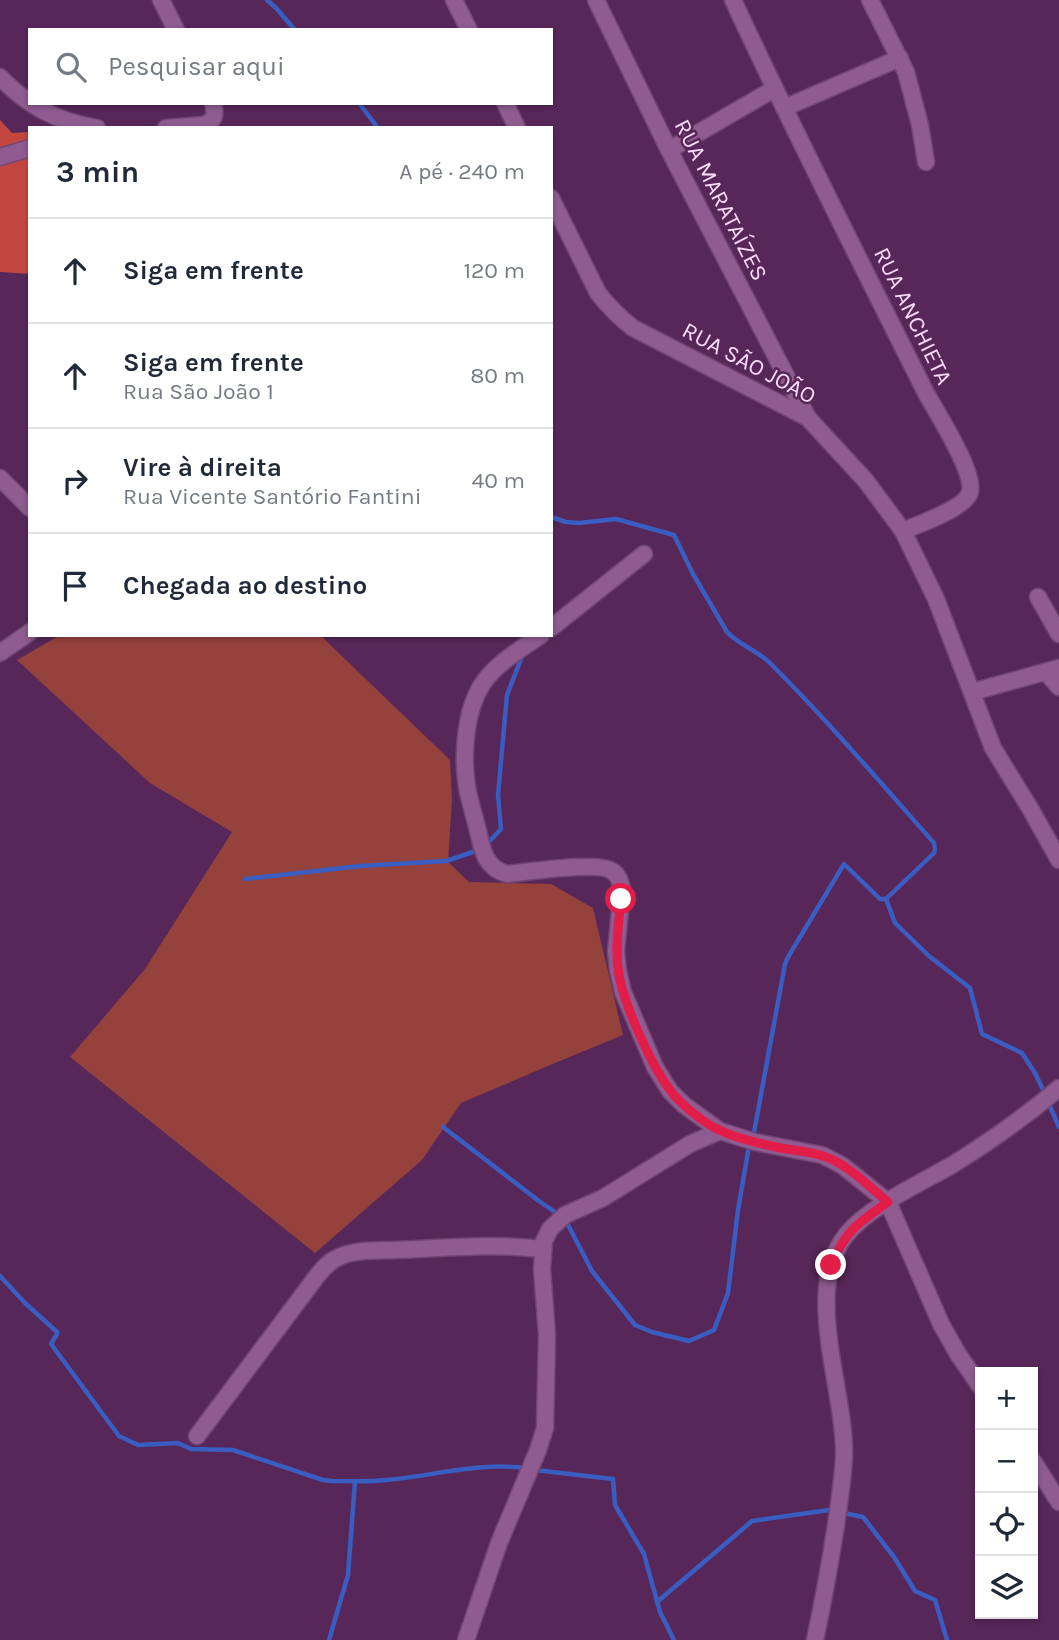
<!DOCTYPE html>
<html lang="pt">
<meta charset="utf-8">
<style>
:root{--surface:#fff;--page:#f6f6f7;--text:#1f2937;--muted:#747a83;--line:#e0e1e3}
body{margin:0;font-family:Karla,sans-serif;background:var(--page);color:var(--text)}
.controls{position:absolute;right:21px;bottom:21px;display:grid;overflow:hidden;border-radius:0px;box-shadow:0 2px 5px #0004}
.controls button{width:63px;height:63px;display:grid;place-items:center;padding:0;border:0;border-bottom:2px solid var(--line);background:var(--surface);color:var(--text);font:35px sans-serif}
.stop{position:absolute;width:21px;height:21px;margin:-16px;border:5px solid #e11d48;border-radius:50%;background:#fff}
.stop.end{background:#e11d48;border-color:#fff;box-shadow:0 2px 7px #0008}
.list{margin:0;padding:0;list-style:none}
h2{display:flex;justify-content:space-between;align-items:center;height:91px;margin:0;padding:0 28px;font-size:30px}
h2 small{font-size:23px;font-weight:400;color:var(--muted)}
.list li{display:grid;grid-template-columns:46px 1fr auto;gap:21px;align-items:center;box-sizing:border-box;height:105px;padding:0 28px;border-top:2px solid var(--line)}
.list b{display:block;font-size:26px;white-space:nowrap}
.list p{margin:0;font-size:23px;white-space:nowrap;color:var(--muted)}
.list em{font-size:23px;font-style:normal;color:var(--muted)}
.icon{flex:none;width:38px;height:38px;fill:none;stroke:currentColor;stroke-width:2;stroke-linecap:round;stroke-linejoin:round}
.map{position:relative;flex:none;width:1059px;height:1640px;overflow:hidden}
.search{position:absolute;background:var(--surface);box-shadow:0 2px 5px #0004;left:28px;top:28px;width:525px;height:77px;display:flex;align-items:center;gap:18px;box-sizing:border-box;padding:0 24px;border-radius:0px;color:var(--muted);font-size:26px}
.panel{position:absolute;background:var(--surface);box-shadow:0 2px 5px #0004;left:28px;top:126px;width:525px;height:511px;border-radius:0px}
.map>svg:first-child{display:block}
</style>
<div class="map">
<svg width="1059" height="1640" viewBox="0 0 1059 1640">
<rect width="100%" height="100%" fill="#572759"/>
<polygon fill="#95413c" points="60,635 320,635 450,760 452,800 448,862 469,882 551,884 593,908 623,1035 555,1063 461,1103 422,1160 315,1253 70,1057 145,969 232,832 150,783 17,660"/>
<polygon fill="#c44641" points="0,120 12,133 30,132 30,274 0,272"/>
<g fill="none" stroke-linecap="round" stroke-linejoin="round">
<g stroke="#395dc1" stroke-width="4.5">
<polyline points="267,0 276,8 295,30"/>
<polyline points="359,103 378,128"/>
<path d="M551,517L566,522L579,523L616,519L674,535L693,574L727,632C739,645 758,651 770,663C828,721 880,782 934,843L935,849L934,853L886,899"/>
<polyline points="486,845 501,829 498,795 507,695 523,654"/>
<polyline points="245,879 360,866 446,861 479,850"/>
<polyline points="886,899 895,923 929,956 970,988 982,1034 1022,1053 1035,1073 1045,1094"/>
<polyline points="1048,1102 1059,1127"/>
<polyline points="443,1127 539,1201 565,1219 592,1271 635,1325 652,1332 689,1341 714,1330 728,1293 738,1210 749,1146"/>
<polyline points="753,1138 785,964 788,957 844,864 880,899 886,899"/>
<path d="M0,1276L25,1303L57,1332V1334L51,1344L119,1436L138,1445L178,1443L191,1449L233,1450L323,1480L332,1481C350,1481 368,1482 386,1480C432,1476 480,1462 526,1468"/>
<polyline points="535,1470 613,1479 615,1505 644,1554 660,1612 674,1640"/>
<polyline points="657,1602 752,1521 829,1510 863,1517 894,1557 915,1591 935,1600 947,1640"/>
<polyline points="329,1640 348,1575 355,1481"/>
</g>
<defs>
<g id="minor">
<polyline points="161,0 176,30"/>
<polyline points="454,0 469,30"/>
<polyline points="596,0 669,150 808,418"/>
<path d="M733,0C794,132 860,261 925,391C936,412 975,471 970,492C966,508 919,524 903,531"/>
<polyline points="870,0 906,72 920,125 926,162"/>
<path d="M0,77C29,107 56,121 97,128"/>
<polyline points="505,103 517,128"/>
<polyline points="784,108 900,58"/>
<path d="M166,128L203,125C215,121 216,115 213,103"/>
<polyline points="669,150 774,89"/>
<polyline points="0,157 30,148"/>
<path d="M551,198L598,293C609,307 620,318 633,328L808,418L866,481L903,531L936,599L993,748L1031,810L1059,860"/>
<polyline points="0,478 30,508"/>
<polyline points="1038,597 1059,634"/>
<polyline points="551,628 644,554"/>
<path d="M541,635C521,649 497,663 483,683C465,710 462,755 467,787C469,799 473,811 476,823C482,845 482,867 507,874C528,872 598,861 612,871C619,875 621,883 622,890L616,951L618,970L623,992L655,1067L670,1091L684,1105L720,1131L755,1142L822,1155L834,1161L843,1166L888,1202L941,1324L958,1354L980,1386"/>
<polyline points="0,653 30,632"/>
<polyline points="1046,672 1059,687"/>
<polyline points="972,692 1059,668"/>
<path d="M197,1436L317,1276C323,1269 328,1262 337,1258C354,1249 377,1251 396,1250C445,1248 493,1243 542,1249"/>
<polyline points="1033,1461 1059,1502"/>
<polyline points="466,1640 499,1543 538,1450 545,1428 547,1335 542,1269 544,1241 550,1229 565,1215 603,1198 690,1144 720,1131"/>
<path d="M815,1640C823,1602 830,1564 836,1525C839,1503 843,1480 844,1457C846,1391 802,1291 846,1235C868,1207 921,1183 952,1165C989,1142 1026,1116 1059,1088"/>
</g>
</defs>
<use href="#minor" stroke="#704573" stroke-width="19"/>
<use href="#minor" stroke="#8f5b91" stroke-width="16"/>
</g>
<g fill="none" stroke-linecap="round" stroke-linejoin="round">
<path stroke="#e11d48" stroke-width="9" d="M621,899C619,922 615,945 618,968C621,999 651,1065 670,1090C679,1103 705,1124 719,1130C738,1139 761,1144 781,1148C795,1151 810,1151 823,1156C848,1164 868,1186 888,1202C858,1223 846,1230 831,1265"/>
</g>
<g text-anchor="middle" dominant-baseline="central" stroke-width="5" stroke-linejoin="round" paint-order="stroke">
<g font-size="23" fill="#f9dcfa" stroke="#572759">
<text transform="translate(721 200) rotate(63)">RUA MARATAÍZES</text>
<text transform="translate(913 316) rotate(64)">RUA ANCHIETA</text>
<text transform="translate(749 363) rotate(28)">RUA SÃO JOÃO</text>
</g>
</g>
</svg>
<div class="controls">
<button>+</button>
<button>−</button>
<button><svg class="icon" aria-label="locate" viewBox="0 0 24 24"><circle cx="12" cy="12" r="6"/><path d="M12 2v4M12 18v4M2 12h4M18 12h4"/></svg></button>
<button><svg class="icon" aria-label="layers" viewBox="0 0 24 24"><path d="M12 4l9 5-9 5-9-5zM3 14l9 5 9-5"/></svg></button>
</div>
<div class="stop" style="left:621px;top:899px"></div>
<div class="stop end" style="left:831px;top:1265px"></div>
<div class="search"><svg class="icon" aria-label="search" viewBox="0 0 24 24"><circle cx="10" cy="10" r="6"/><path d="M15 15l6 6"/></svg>Pesquisar aqui</div>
<section class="panel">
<h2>3 min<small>A pé · 240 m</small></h2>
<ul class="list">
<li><svg class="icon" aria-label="ahead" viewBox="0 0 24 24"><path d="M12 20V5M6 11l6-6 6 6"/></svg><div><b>Siga em frente</b></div><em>120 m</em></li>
<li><svg class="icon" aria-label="ahead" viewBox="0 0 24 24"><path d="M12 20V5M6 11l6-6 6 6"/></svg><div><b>Siga em frente</b><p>Rua São João 1</p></div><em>80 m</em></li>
<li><svg class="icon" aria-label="right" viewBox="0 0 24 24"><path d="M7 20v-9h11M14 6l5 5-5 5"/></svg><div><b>Vire à direita</b><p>Rua Vicente Santório Fantini</p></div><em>40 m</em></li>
<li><svg class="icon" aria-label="arrive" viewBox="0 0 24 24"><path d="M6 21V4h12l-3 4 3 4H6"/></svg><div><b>Chegada ao destino</b></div></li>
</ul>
</section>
</div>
